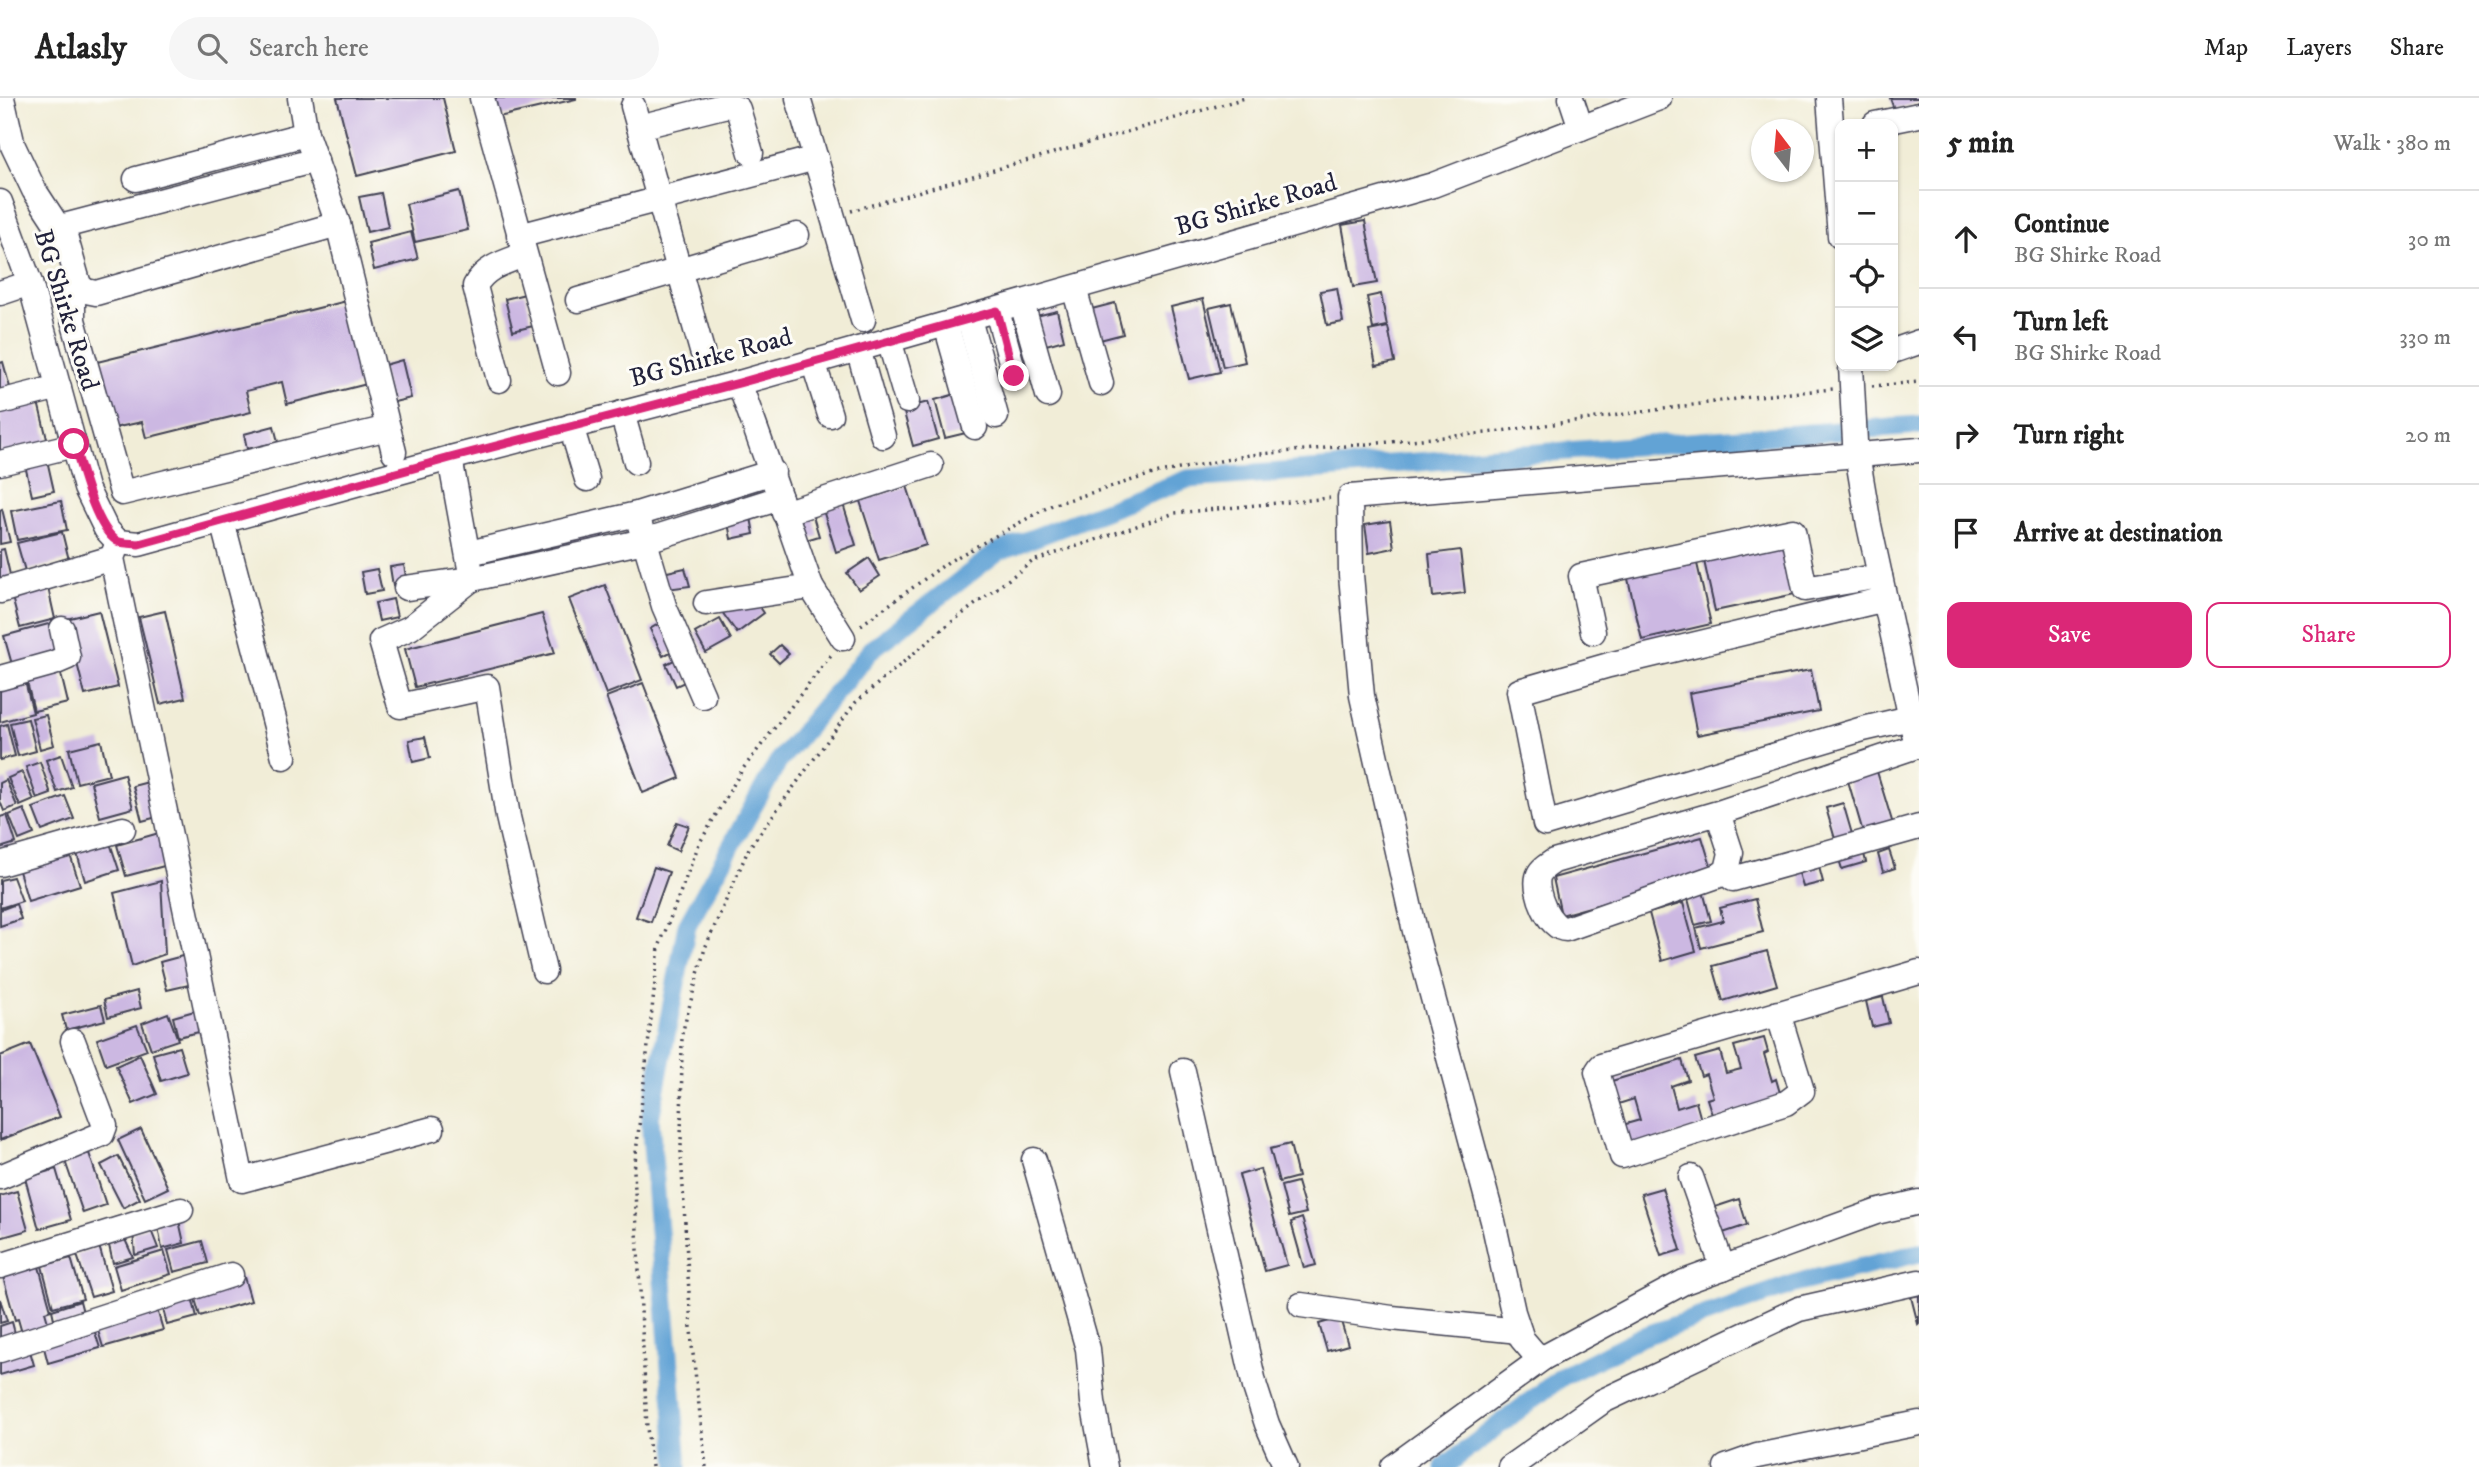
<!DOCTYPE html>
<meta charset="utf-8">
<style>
:root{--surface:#fff;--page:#f6f6f6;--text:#222;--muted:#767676;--line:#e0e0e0;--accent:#db2777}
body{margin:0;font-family:"IM FELL DW Pica",serif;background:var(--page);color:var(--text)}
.controls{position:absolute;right:21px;top:21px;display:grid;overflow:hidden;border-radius:14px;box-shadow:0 2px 5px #0004}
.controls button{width:63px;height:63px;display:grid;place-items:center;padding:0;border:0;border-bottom:2px solid var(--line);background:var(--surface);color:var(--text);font:35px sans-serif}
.compass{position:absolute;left:1751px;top:21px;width:63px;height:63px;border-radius:50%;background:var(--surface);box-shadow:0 2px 5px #0004;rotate:344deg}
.stop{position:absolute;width:21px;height:21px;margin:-16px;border:5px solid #db2777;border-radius:50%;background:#fff}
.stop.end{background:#db2777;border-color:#fff;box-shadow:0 2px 7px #0008}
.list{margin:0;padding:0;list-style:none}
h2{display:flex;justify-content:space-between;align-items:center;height:91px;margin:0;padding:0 28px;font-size:30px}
h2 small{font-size:23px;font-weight:400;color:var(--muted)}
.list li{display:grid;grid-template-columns:46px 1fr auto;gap:21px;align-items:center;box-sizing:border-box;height:98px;padding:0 28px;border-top:2px solid var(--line)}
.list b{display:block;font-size:26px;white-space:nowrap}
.list p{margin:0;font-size:23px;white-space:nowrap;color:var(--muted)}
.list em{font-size:23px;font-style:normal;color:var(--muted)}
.actions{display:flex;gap:14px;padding:21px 28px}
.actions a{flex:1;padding:16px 0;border:2px solid var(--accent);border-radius:14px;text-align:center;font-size:24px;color:var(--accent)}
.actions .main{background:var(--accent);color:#fff}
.icon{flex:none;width:38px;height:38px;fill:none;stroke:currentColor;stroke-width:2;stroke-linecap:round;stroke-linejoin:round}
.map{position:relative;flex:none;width:1919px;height:1369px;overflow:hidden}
header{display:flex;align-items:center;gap:42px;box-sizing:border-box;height:98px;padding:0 35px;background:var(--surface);border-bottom:2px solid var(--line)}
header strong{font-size:33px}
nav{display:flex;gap:38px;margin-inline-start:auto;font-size:24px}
.search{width:490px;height:63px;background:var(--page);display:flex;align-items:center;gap:18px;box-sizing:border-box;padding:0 24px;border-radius:38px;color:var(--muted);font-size:26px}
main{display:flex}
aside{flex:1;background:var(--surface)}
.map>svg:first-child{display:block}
</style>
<header>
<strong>Atlasly</strong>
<div class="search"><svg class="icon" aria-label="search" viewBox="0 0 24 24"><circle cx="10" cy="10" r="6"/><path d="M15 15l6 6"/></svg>Search here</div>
<nav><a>Map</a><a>Layers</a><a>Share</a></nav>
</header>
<main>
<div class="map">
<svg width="1919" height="1369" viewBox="0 0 1919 1369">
<rect width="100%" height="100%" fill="#fdfcf7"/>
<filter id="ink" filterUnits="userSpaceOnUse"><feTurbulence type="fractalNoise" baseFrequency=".0143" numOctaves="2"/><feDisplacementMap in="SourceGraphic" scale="14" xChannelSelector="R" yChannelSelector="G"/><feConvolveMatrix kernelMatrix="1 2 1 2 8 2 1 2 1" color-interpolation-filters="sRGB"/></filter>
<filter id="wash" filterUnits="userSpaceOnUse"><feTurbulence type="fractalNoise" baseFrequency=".00686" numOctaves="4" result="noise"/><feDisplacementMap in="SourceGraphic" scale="28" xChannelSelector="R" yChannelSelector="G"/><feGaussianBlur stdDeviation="1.57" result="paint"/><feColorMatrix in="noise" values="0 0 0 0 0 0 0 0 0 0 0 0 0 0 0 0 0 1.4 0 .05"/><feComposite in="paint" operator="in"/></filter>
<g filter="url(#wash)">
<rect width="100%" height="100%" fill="#f1edd7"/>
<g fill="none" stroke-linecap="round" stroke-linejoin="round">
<g stroke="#62a3d5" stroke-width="19">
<polyline points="678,1369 650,1021 687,827 778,664 872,551 997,454 1188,381 1919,327"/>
<polyline points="1444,1369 1563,1278 1641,1239 1797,1185 1919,1155"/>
</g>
</g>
<g id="blocks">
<g fill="#ccb8e2">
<polygon points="337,0 443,0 456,53 357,78"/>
<polygon points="490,0 576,0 576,1 494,20"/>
<polygon points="1890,0 1919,0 1919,4 1894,11"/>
<polygon points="459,93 468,132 415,144 406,106"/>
<polygon points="381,95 388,129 367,134 359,99"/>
<polygon points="1365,123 1377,185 1353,189 1342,127"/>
<polygon points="411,134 418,161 374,172 368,145"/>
<polygon points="1337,190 1343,224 1327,227 1320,193"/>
<polygon points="525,196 533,228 513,233 505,201"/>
<polygon points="1381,196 1387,228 1373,231 1367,199"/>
<polygon points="1203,201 1220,274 1189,281 1171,209"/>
<polygon points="351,202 371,285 287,306 282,284 246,293 251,314 146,340 142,324 109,331 93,265"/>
<polygon points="1115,205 1123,236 1096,243 1088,212"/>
<polygon points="1231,205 1245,264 1223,269 1209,210"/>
<polygon points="1057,213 1064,242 1039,249 1032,219"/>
<polygon points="1388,229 1395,264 1376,268 1369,233"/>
<polygon points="402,262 411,300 390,305 381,268"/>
<polygon points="3,264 11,293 0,296 0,265"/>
<polygon points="959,295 970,334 945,340 935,302"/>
<polygon points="38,304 48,345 0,356 0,313"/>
<polygon points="928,304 938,341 913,348 903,311"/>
<polygon points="274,328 278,344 247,351 244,336"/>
<polygon points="47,362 54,393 32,398 25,367"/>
<polygon points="907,388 926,447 879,462 860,403"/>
<polygon points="61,403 67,432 17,442 11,413"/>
<polygon points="843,406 856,447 836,454 823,412"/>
<polygon points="2,411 10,444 0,446 0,412"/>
<polygon points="750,414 754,436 731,441 727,419"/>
<polygon points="812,415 819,438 806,442 799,420"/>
<polygon points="1390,423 1394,450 1369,455 1365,427"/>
<polygon points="600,430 603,446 554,457 551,441"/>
<polygon points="62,434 69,462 25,473 17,445"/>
<polygon points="1784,446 1795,496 1715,513 1704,463"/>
<polygon points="4,451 11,481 0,484 0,452"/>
<polygon points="1460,452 1465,495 1433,499 1429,456"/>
<polygon points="1695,457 1711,526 1642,542 1626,472"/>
<polygon points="869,460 880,478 859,492 847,475"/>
<polygon points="404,467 407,485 393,488 390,469"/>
<polygon points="685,470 690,488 667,491 663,475"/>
<polygon points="377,471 382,493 365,496 361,474"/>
<polygon points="47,485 55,521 20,530 11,495"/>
<polygon points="605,487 642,582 606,596 569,501"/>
<polygon points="753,499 764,515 737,535 722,514"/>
<polygon points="393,501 397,519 379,523 375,505"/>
<polygon points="99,513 118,589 85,597 66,521"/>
<polygon points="165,513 185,600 160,606 139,519"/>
<polygon points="542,516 555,555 415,589 405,551"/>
<polygon points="720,521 731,541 706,555 695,535"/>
<polygon points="56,524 65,555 13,570 4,538"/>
<polygon points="662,524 676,551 663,558 650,531"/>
<polygon points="780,547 789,556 779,565 770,556"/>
<polygon points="678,560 689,582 676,588 666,566"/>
<polygon points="59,568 68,605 34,613 25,576"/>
<polygon points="1811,572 1819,613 1697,637 1689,595"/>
<polygon points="24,579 33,615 0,624 0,585"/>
<polygon points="643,585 680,680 643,695 606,599"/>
<polygon points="46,617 54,647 40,651 32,620"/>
<polygon points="28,621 36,653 18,658 10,625"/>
<polygon points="7,626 15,658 0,662 0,628"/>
<polygon points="425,639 430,660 413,664 409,642"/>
<polygon points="101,643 109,677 77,685 69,651"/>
<polygon points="61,657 72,689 57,694 46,662"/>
<polygon points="40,664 51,696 37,701 26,669"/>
<polygon points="1875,667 1895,733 1865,741 1846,676"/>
<polygon points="22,674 34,702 20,708 8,680"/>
<polygon points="124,676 133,710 100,719 91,685"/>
<polygon points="6,682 17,708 4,713 0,703 0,685"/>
<polygon points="152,683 161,718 142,723 133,688"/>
<polygon points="65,698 74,721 42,733 33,710"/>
<polygon points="1843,705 1852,736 1835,741 1826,710"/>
<polygon points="24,711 34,736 19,742 9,717"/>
<polygon points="7,717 16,745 0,750 0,719"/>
<polygon points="677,724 689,728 678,753 667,748"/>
<polygon points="159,735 168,767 126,778 117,747"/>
<polygon points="1702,739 1713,775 1561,817 1553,780"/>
<polygon points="109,742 119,772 85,783 76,752"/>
<polygon points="1862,748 1866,764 1842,771 1837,755"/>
<polygon points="1889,752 1895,770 1883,774 1878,756"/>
<polygon points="70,757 80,787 28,803 19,773"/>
<polygon points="654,769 669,774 651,824 636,819"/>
<polygon points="1819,769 1823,784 1803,789 1799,775"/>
<polygon points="13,779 22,803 0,810 0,782"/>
<polygon points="161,783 165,856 132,868 114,795"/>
<polygon points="1703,793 1711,823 1695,827 1687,797"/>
<polygon points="1755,801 1763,834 1701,850 1696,830 1723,823 1720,810"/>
<polygon points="1683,805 1696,853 1662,863 1649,815"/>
<polygon points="16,806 21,821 0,828 0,812"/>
<polygon points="1767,853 1777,887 1723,903 1713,868"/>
<polygon points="186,857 193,886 167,892 160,864"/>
<polygon points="137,893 141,910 108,919 104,902"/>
<polygon points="1883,899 1889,925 1872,929 1866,903"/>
<polygon points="101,907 105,922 66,932 62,917"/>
<polygon points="198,912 203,933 178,939 173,919"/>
<polygon points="168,915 178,942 151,951 142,925"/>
<polygon points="137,927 147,952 106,967 97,941"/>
<polygon points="1764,940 1768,954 1764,956 1772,983 1776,981 1782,1002 1714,1023 1707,1001 1713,999 1706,976 1701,978 1695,960 1720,953 1726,975 1741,971 1734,948"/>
<polygon points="30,946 60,1019 0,1042 0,958"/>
<polygon points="179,949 187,975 161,983 153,956"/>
<polygon points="140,957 157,996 133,1006 116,968"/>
<polygon points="1682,962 1688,982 1671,988 1677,1010 1696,1004 1703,1029 1625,1052 1619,1028 1640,1022 1634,1001 1612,1008 1605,985"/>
<polygon points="141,1031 168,1090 145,1101 118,1042"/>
<polygon points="1290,1046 1298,1079 1279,1084 1270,1051"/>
<polygon points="89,1055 106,1107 83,1115 65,1063"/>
<polygon points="118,1058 140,1101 123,1110 101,1067"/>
<polygon points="56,1071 71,1122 39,1131 25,1080"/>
<polygon points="1260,1071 1287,1167 1265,1173 1239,1077"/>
<polygon points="1297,1084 1306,1115 1289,1119 1281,1088"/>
<polygon points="1662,1090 1681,1152 1661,1158 1641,1096"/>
<polygon points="17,1093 28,1132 0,1140 0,1098"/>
<polygon points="1739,1101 1747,1127 1720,1136 1712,1110"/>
<polygon points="178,1118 184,1145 162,1151 157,1123"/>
<polygon points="1302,1120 1316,1167 1304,1170 1291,1124"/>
<polygon points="149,1127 158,1150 135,1157 133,1134"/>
<polygon points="123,1137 133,1159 113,1165 108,1143"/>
<polygon points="202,1143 208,1165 174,1174 168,1152"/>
<polygon points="99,1148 112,1193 91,1199 77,1157"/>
<polygon points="164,1153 171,1176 121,1192 114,1168"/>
<polygon points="71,1160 83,1201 53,1209 42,1168"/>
<polygon points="38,1165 51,1212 45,1214 51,1235 24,1242 18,1221 15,1222 2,1175"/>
<polygon points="244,1179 251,1203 200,1218 193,1194"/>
<polygon points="1919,1197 1919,1225 1918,1226 1911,1199"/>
<polygon points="192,1199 197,1219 167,1227 162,1206"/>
<polygon points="0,1201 7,1223 0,1225"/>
<polygon points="80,1203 85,1222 56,1230 52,1212"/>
<polygon points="156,1208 163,1232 103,1249 96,1226"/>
<polygon points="1340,1220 1348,1247 1327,1253 1319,1226"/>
<polygon points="12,1224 17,1243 0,1248 0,1228"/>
<polygon points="93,1228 100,1250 48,1265 42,1242"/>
<polygon points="28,1246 34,1267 0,1277 0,1254"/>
</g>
</g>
</g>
<g filter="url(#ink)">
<use href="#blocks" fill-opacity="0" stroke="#414052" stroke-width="2"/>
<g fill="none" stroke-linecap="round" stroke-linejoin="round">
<defs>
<g id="minor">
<polyline points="2,0 13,48 34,92 66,141 79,187 86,193 96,195 338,126"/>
<polyline points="300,0 306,36 338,126 394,354"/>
<polyline points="482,0 558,275"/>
<polyline points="798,0 863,222"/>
<polyline points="1571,0 1581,30"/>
<polyline points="1829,0 1840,138"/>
<polyline points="633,8 702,253"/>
<polyline points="1875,26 1919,17"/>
<polyline points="639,29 727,7 738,11 751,55"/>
<polyline points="136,81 306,36"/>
<polyline points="0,104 30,185 86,390 106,431 118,444 139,446 450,360 739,285 1433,87 1659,0"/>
<polyline points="60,129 316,62"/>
<polyline points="519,138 816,60"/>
<polyline points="79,187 73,199 73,222 122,395 388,330"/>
<polyline points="1074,190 1101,285"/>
<polyline points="0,195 30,185"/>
<polyline points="578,202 797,137"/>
<polyline points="1022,205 1048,297"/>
<polyline points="997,213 1015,278"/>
<polyline points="969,221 996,318"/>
<polyline points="946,227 975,329"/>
<polyline points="889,242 907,303"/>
<polyline points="858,251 883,338"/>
<polyline points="1893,253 1919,244"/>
<polyline points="813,263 830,317"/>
<polyline points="1851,268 1855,344 1869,427 1914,635"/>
<path d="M499,282L475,188C485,169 505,164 524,157"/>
<path d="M739,285C764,352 787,421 811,489"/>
<polyline points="0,304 59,289"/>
<polyline points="622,315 636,364"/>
<polyline points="571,328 587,381"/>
<polyline points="450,360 472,481 410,530 381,543 400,608 487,589 508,719 544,873"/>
<polyline points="0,365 74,347"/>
<polyline points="784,415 931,367"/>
<polyline points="222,423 284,659"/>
<polyline points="640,427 664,508 703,598"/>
<polyline points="118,444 112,460 242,1082 432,1031"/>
<polyline points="469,455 637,416 773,374"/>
<polyline points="406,490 472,481 644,443 780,400"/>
<polyline points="0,493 112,460"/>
<polyline points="1885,501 1609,567 1519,593 1545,726 1863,631 1919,618"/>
<polyline points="706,505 811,489 843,540"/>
<polyline points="1593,534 1581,478 1793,433 1805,491 1880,478"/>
<polyline points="0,580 54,565 68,559 62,531"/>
<path d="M1718,715L1731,755L1727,772L1720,777L1566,831C1549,831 1534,794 1538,779C1540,771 1547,768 1554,763L1718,715L1917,648"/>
<polyline points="0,766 123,731"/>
<polyline points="1733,781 1919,729"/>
<polyline points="1778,915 1802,993 1786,1005 1622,1058 1597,974 1601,968 1919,874"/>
<polyline points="1183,973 1255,1289 1267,1326 1286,1369"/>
<polyline points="1034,1062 1088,1251 1093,1304 1105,1369"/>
<polyline points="0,1079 102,1036 105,1028 73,943"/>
<polyline points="1691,1079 1723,1170"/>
<polyline points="0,1168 181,1112"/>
<polyline points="1301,1207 1392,1220 1519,1233"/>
<polyline points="0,1252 231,1177"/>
<polyline points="1543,1260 1534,1255 1522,1241 1513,1214 1493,1123 1415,833 1362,598 1351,477 1350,399 1919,352"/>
<polyline points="1393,1369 1543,1260 1684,1184 1876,1114 1919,1104"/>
<polyline points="1510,1369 1603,1303 1799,1211 1919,1184"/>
<polyline points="1726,1369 1757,1358 1919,1325"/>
</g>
</defs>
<use href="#minor" stroke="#414052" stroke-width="27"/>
<g stroke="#414052" stroke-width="3.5" stroke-dasharray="2 5" stroke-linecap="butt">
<polyline points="851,113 1245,0"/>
<polyline points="1872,288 1919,284"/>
<polyline points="861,527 948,464 1052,407 1149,377 1250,357 1486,335 1759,298 1833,291"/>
<polyline points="652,1369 647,1330 634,1073 659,849 699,746 742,672 831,557"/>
<polyline points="706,1369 692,1247 681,1055 682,936 705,850 749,750 855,605 945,529 1033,463 1175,415 1330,400"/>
</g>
<use href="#minor" stroke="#fff" stroke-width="24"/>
</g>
</g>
<g fill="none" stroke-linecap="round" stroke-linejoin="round" filter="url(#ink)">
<path stroke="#db2777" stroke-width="9" d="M74,346C81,370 96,430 117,443C123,446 133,445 139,446L450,360L739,285L997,213L1014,278"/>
</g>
<g text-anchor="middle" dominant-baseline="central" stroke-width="6" stroke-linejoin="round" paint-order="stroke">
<g font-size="26" fill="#22223b" stroke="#fdfcf7">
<text transform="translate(1256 107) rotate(-16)">BG Shirke Road</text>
<text transform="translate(66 212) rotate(73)">BG Shirke Road</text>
<text transform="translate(711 260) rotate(-15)">BG Shirke Road</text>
</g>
</g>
</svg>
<div class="controls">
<button>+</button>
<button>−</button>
<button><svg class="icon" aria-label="locate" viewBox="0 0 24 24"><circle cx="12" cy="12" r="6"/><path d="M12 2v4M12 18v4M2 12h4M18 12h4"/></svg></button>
<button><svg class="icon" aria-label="layers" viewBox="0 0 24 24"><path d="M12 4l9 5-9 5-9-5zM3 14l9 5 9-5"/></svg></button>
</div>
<svg class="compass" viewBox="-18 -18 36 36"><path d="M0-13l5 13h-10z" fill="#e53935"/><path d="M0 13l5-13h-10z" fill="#767676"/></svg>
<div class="stop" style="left:74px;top:346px"></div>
<div class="stop end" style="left:1014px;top:278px"></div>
</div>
<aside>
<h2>5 min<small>Walk · 380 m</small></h2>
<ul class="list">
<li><svg class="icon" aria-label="ahead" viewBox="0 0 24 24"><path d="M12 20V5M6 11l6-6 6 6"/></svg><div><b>Continue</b><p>BG Shirke Road</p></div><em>30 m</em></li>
<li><svg class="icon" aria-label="left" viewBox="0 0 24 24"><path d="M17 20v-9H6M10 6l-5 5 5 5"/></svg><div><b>Turn left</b><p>BG Shirke Road</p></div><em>330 m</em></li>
<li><svg class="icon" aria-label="right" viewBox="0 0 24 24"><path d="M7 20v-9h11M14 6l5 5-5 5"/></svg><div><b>Turn right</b></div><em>20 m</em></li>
<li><svg class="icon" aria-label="arrive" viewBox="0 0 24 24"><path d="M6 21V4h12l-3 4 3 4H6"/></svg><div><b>Arrive at destination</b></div></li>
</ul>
<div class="actions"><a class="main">Save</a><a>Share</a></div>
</aside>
</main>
